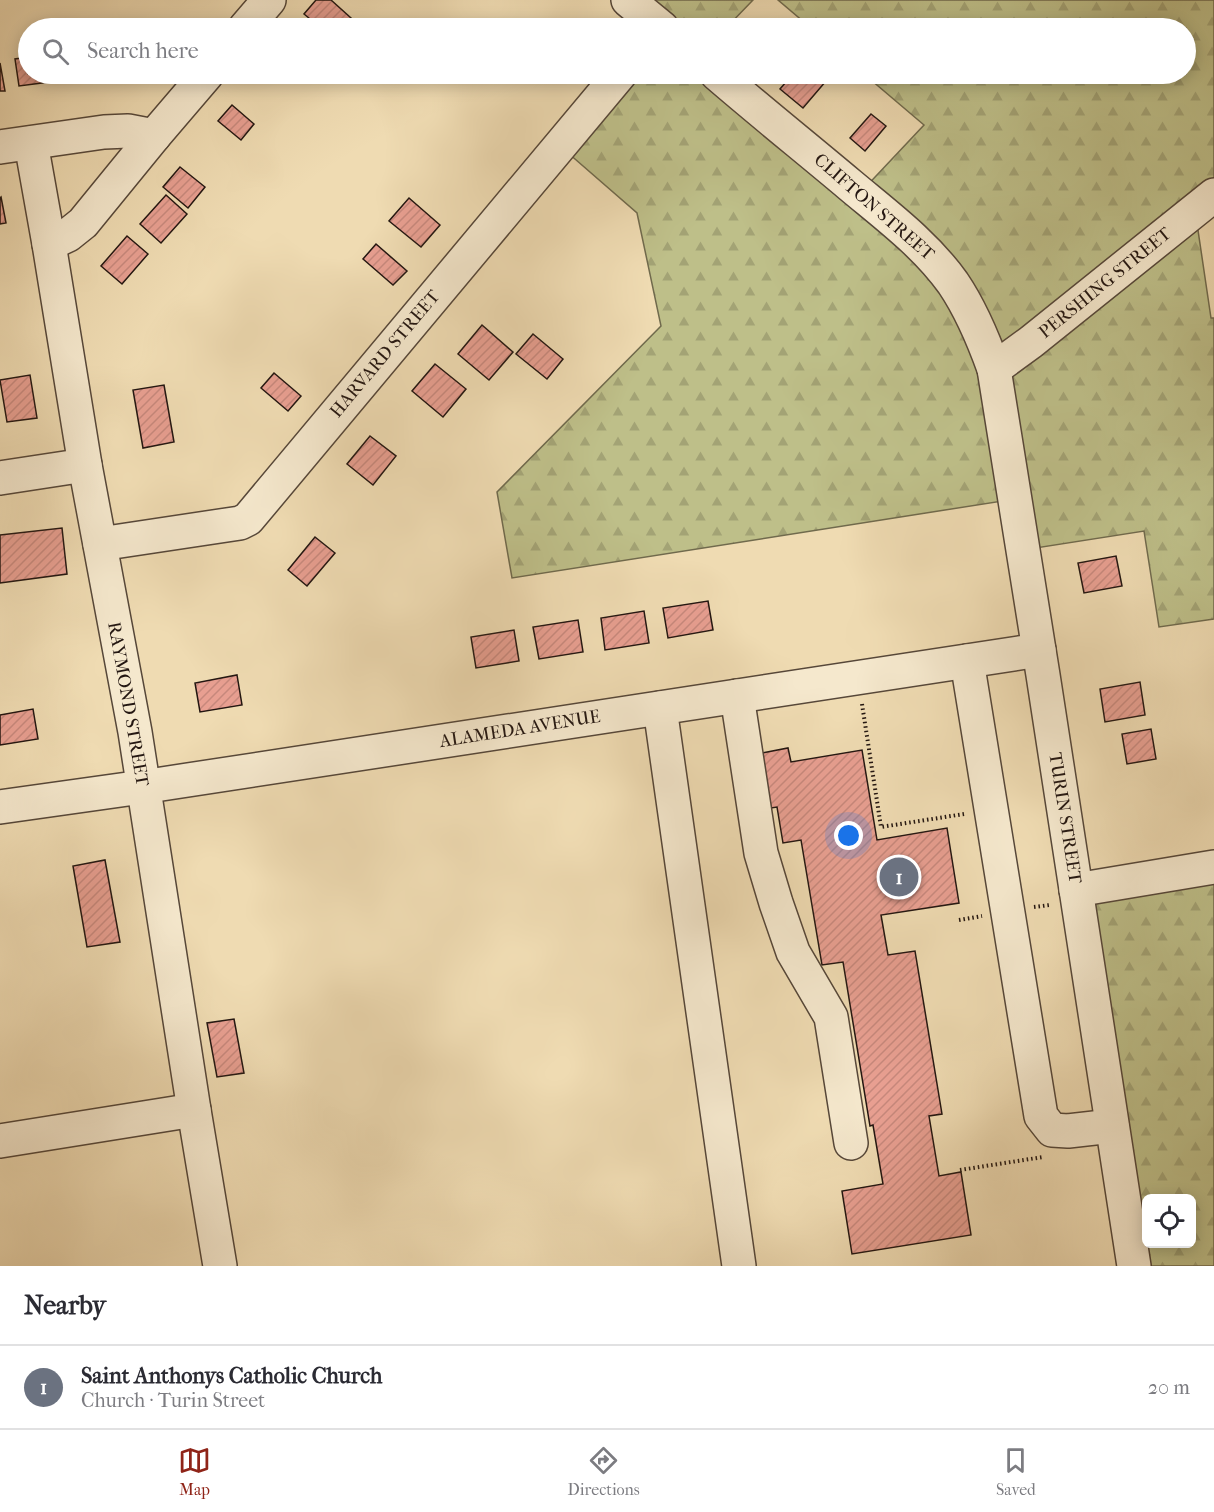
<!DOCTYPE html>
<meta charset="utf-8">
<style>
:root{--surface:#fff;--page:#f7f7f7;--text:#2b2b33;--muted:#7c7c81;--line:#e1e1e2;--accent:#8f2418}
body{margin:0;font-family:"IM FELL French Canon",serif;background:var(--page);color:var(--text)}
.controls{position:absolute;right:18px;bottom:18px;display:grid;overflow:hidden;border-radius:9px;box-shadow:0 3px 15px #0003}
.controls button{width:54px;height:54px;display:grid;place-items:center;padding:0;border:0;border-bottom:2px solid var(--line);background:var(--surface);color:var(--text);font:30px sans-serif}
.you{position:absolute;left:849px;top:836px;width:21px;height:21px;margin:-15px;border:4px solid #fff;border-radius:50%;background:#1a73e8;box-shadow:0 0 0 9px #1a73e833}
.badge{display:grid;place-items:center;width:39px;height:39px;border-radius:50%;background:var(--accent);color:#fff;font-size:20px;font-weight:700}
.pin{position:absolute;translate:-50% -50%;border:3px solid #fff;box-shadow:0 2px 6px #0006}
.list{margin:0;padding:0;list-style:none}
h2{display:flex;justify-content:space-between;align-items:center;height:78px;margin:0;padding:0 24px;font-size:26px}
h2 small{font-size:20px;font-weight:400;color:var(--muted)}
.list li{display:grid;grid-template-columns:39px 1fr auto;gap:18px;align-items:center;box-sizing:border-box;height:84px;padding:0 24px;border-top:2px solid var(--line)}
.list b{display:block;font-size:22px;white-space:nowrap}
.list p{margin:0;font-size:20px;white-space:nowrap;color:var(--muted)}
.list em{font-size:20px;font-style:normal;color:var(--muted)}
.icon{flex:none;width:33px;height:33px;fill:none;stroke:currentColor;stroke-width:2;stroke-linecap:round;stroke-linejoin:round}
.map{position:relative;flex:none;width:1214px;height:1266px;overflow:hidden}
.search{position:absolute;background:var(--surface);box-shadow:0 3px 15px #0003;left:18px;right:18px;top:18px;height:66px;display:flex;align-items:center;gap:15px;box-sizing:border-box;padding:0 21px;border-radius:33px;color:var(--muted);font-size:22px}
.sheet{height:162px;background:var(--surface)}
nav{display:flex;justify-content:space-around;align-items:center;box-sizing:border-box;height:84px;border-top:2px solid var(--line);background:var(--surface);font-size:16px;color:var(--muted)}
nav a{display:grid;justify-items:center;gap:3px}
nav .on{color:var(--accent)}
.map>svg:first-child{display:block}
</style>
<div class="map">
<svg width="1214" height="1266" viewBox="0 0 1214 1266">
<defs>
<pattern id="forest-firs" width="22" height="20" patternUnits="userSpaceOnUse" patternTransform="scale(1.5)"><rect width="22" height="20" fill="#bebf89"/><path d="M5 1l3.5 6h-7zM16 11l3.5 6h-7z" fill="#a3a375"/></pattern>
<pattern id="building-hatch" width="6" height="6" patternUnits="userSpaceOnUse" patternTransform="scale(1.5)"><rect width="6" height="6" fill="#e89f91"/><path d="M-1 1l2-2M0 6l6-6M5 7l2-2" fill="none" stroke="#c7887c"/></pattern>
</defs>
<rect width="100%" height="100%" fill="#efdbb2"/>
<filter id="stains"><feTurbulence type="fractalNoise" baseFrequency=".00333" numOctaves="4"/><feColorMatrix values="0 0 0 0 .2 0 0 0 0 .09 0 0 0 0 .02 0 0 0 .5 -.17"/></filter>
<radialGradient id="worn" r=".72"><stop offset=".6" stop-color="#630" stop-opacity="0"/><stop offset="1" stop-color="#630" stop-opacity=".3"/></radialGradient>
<g fill="url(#forest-firs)" stroke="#706a4d" stroke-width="1.5" fill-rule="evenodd">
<polygon points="628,0 753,0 726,28 657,28"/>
<polygon points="778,0 1214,0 1214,195 1195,210 1211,318 1214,318 1214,619 1159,627 1144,531 1023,550 1015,499 512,578 497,492 661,326 637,213 560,146 620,74 718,74 860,193 924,125 864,74 1186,74 1186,28 811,28"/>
<path d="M1214,867V1266H1134L1076,890ZM1146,1198H1192V1244H1146Z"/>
</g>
<g fill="url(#building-hatch)" stroke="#231611" stroke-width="1.5">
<polygon points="316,0 331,0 361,27 360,28 321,28 304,14"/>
<polygon points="28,57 28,74 56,74 57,81 19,86 15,59"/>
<polygon points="0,63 5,91 0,91"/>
<polygon points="793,74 832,74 803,108 780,89"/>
<polygon points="232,105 254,124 241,140 218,121"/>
<polygon points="871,114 886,126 865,151 850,138"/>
<polygon points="180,167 205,187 188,208 163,187"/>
<polygon points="166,195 187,214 161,243 140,224"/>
<polygon points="1,197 6,223 0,224 0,198"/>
<polygon points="409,198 440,225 421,247 389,221"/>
<polygon points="127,236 148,254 122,284 101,266"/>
<polygon points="376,244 407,271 393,285 363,259"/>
<polygon points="482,325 513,352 489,380 458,354"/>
<polygon points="533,334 563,359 547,379 516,354"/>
<polygon points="435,364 466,389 443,417 412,391"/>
<polygon points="274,373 301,396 288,411 261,388"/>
<polygon points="30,375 37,418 7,422 0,380"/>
<polygon points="164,385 174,442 143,448 133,390"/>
<polygon points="370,436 396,456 373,485 347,464"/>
<polygon points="62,528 67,574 0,583 0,535"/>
<polygon points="315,537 335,553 307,586 288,570"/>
<polygon points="1116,556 1122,586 1084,593 1078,563"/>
<polygon points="708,601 713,630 668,638 663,608"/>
<polygon points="644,611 649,643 605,650 601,618"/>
<polygon points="578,620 583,652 539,659 533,627"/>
<polygon points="514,630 519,661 476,668 471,637"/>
<polygon points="237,675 242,705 200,712 195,683"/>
<polygon points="1140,682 1145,715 1105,722 1100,689"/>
<polygon points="33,709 38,739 0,745 0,715"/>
<polygon points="1151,729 1156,759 1127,764 1122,734"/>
<polygon points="788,748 791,762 862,750 877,840 947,828 959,903 881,915 888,955 915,951 942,1114 929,1116 939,1176 961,1172 971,1235 852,1254 842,1191 883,1184 873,1125 870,1126 843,962 822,965 801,840 783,843 777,807 771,808 762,753"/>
<polygon points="105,860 120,942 87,947 73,866"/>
<polygon points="234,1019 244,1073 217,1077 207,1023"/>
</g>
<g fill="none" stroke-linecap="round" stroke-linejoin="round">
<defs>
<g id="minor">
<polyline points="628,0 662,28"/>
<polyline points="245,28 269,0"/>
<path d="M717,74C761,112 806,148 850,185C887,216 925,244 953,283C970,308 984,341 994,369L1043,675L1134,1266"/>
<polyline points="31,143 49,244 85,465 135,732 194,1110 220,1266"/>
<polyline points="0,147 104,132 128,131 154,136 207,74"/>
<polyline points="49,244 68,235 83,223 154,136"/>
<polyline points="994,369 1031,342 1214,195"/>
<polyline points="0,478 85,465"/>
<polyline points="100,544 240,523 248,519 620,74"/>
<polyline points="967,661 1041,1116 1052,1130 1068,1131 1112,1126"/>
<polyline points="737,696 761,853 776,903 793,952 831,1017 851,1143"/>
<polyline points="660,708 739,1266"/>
<polyline points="0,807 142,787 1039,650"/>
<polyline points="1076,890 1214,867"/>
<polyline points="0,1141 194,1110"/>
</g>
</defs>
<use href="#minor" stroke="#564739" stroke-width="36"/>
<g stroke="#231611" stroke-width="4" stroke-dasharray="1.5 3" stroke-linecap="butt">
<polyline points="862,704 881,827 964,814"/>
<polyline points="1034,907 1050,905"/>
<polyline points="959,920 982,916"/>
<polyline points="960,1170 1043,1157"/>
</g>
<use href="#minor" stroke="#f5e8cd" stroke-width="33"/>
</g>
<g text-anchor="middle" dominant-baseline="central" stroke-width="6" stroke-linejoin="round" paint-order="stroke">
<g font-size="18" fill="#231611" stroke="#f5e8cd">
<text transform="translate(874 207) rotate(41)">CLIFTON STREET</text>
<text transform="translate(1105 283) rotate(-39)">PERSHING STREET</text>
<text transform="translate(385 354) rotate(-50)">HARVARD STREET</text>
<text transform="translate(128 704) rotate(80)">RAYMOND STREET</text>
<text transform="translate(520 729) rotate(-9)">ALAMEDA AVENUE</text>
<text transform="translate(1065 818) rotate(81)">TURIN STREET</text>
</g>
</g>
<rect width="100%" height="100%" filter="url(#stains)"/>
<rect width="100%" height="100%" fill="url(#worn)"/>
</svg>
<div class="controls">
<button><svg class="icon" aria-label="locate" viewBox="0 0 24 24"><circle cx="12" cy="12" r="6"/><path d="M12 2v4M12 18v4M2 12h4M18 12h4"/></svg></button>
</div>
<div class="you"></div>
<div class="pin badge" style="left:899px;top:877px;background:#6b7280">1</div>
<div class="search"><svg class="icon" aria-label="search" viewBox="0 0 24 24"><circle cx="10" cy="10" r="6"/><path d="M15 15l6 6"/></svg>Search here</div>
</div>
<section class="sheet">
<h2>Nearby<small></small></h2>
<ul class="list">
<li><span class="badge" style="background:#6b7280">1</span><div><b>Saint Anthonys Catholic Church</b><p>Church · Turin Street</p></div><em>20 m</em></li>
</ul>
</section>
<nav>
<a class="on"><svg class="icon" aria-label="map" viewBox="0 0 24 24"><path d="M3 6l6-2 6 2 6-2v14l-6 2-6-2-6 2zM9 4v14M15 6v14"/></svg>Map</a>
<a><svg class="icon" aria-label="directions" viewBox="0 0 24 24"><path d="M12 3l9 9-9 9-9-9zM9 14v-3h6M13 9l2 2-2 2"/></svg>Directions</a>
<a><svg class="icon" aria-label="saved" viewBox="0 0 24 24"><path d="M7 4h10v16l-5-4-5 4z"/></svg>Saved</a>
</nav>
